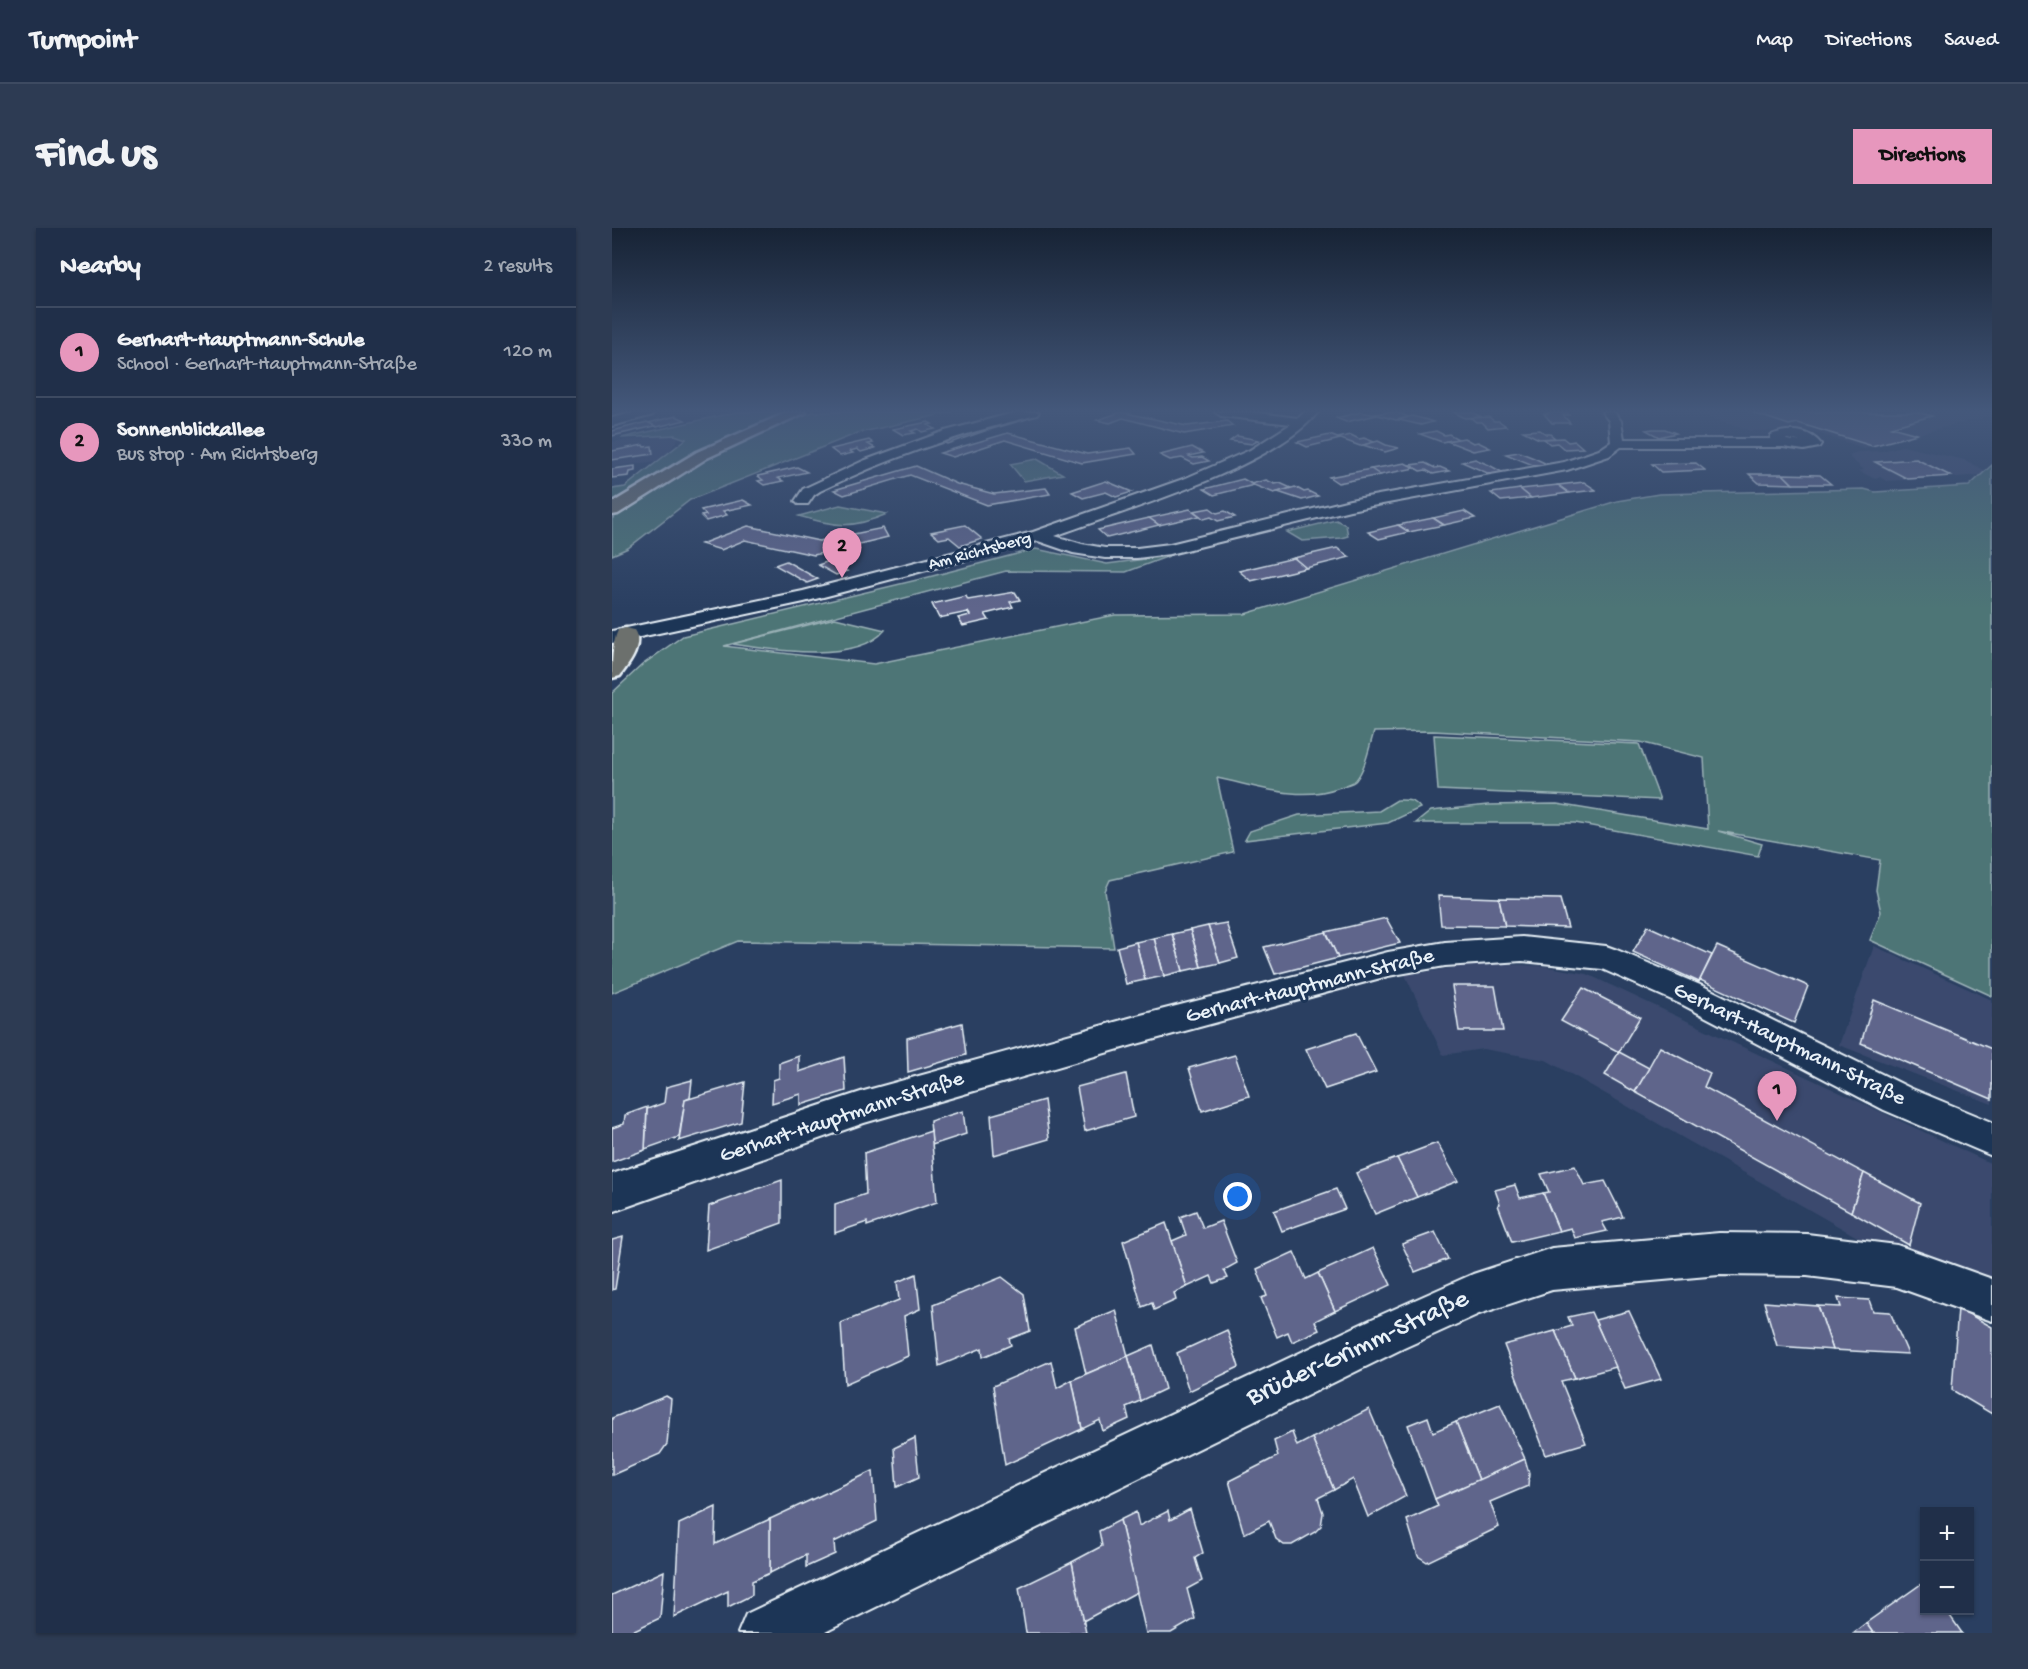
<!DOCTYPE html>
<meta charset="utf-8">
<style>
:root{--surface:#202f49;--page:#2d3b53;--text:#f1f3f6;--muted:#a2a9b4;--line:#3d4a61;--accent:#e797bd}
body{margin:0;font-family:"Gochi Hand",sans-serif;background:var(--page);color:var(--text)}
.controls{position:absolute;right:18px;bottom:18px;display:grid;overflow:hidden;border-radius:0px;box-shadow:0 2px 4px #0004}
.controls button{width:54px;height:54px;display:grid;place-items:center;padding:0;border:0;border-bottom:2px solid var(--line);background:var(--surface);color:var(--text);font:30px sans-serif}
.you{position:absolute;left:626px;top:969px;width:21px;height:21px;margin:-15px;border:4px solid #fff;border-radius:50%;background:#1a73e8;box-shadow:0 0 0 9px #1a73e833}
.badge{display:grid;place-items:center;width:39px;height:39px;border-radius:50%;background:var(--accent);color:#111;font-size:20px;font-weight:700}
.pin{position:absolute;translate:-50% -50px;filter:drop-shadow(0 2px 3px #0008)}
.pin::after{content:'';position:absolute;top:32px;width:21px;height:18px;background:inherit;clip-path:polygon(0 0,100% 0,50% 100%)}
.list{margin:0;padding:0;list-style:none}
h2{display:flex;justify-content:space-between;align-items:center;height:78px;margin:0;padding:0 24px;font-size:26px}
h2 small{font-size:20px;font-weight:400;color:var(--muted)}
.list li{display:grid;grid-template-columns:39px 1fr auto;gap:18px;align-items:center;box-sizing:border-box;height:90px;padding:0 24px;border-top:2px solid var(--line)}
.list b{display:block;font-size:22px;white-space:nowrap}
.list p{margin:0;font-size:20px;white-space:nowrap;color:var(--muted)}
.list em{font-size:20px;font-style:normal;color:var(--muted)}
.map{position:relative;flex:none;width:1380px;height:1405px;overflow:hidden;border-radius:0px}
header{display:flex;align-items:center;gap:36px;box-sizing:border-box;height:84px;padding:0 30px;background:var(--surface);border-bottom:2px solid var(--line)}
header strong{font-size:28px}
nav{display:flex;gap:33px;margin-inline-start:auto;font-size:21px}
.intro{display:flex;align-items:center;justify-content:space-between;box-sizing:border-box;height:144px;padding:0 36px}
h1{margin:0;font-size:42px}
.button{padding:15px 27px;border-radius:0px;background:var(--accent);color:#111;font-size:21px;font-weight:700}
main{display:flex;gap:36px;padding:0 36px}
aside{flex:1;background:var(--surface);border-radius:0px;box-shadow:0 2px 4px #0004}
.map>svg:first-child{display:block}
</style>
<header>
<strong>Turnpoint</strong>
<nav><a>Map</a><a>Directions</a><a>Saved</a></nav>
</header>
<div class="intro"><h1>Find us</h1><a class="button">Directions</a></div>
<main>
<aside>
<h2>Nearby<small>2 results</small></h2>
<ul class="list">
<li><span class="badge">1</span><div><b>Gerhart-Hauptmann-Schule</b><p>School · Gerhart-Hauptmann-Straße</p></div><em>120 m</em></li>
<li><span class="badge">2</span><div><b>Sonnenblickallee</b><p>Bus stop · Am Richtsberg</p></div><em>330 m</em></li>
</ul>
</aside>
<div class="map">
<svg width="1380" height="1405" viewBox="0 0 1380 1405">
<rect width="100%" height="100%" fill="#2a3f61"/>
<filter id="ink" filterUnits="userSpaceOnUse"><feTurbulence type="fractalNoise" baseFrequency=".0167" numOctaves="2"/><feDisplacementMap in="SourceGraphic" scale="12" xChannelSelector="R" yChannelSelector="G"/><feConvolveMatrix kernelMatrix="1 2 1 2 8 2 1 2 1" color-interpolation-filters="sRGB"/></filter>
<g filter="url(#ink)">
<g fill="#3a4a6e">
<polygon points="1080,184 1371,184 1380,187 1252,220 1199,203 1138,203"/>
<polygon points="69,206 52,232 0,239 0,214"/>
<polygon points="1290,218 1353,232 1376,244 1367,247 1346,249 1274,253 1268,249 1261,250 1247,243 1252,242 1238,230 1239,226 1246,224 1270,223"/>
<polygon points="1262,718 1380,772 1380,876 1227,817"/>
<polygon points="875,735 932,738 975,746 1380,936 1380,1060 1254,1014 934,832 871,821 831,827 793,747"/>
</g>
<g fill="#4e7476" stroke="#9bb2b7" stroke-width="1.5">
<polygon points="124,184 176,184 85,224 0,275 0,261 13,259 74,211 63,207 9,210"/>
<path d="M201,184H340L246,205L78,272L16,320L0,327V291C60,246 131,211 201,184Z"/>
<polygon points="425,231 451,246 412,253 398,236"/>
<path d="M1380,237V768L1258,712L1269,684L1264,662L1268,632L1106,603L1150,616L1146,628L963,595H804L819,583L876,577L945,576L1096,601L1092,530L1028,514L821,503L762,504C757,519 754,539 744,552C741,556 733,557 728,559C688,575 645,558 605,550L621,624L498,652L493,663L502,720L126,713L0,765V465L30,437L71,408L309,351L424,321L495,336L557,328L514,344L394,343L112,418L262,436L503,387L633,386L1005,273L1047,266L1252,261L1263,264L1357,258Z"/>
<path d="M228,277L275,286C237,302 225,298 187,288Z"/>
<polygon points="724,292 734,297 736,308 729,310 690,313 675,304"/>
<path d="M223,390L273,402C245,436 160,422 121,416Z"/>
<polygon points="822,507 1027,516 1048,572 826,562"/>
<path d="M785,572C794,572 802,571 808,580L776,595L633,612L638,603L687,587L767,583Z"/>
</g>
<g fill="#5e658b" stroke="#e8f1f8" stroke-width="1.5">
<polygon points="509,184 575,198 615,193 621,198 572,206 511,190 498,195 485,192"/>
<polygon points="749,184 765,187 734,194 724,190"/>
<polygon points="777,184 787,185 797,189 784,192 762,186"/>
<polygon points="841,184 859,184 870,189 853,190"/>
<polygon points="935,184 955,184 957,187 951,187 958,195 940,195 932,186 936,186"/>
<polygon points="1147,184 1305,184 1320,188 1279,199 1305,206 1260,218 1186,195 1177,197 1141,185"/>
<polygon points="64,188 73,192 45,199 36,195"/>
<polygon points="800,188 812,191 821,194 809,197 787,192"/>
<polygon points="877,189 882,193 887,193 894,198 876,200 870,194 864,194 859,190"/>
<polygon points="409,190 415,191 377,202 372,200"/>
<polygon points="35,194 43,198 0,208 0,203"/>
<polygon points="316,194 320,196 316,197 323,201 310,204 306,201 299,203 303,205 291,207 281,201"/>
<polygon points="1041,201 1053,201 1064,205 1047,209 1034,202"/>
<polygon points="368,202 373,203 335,216 330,214"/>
<polygon points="928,202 934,206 938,206 943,210 927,211 911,203"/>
<polygon points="824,203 832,207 837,206 846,211 830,214 808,206"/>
<polygon points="396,205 475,226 519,220 524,226 470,235 393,212 341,229 328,225"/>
<polygon points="718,207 728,211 695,219 685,214"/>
<polygon points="739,207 747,211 752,210 762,214 748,218 726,210"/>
<polygon points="625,208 647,212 640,216 618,213"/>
<polygon points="852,210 861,215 866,214 878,220 861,223 835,213"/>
<polygon points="951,210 956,214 963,213 971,220 952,221 945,215 938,216 932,211"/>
<polygon points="257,212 261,215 256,216 263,220 249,224 245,221 238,223 241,225 228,228 219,221"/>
<polygon points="766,213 774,217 787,220 773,224 751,217"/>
<polygon points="31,217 32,219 40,218 41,226 0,232 0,223"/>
<polygon points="580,219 591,225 577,228 581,230 590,229 597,233 582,236 570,230 558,232 548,227"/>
<polygon points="907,224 922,230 937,237 926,239 894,226"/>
<polygon points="863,231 877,237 892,245 880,247 850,234"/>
<polygon points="1304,231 1339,248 1296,251 1263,234"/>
<polygon points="793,235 803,240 768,247 759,241"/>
<polygon points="813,235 823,240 828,239 837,243 821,246 814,242 808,243 798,237"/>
<polygon points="1084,235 1093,242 1049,244 1040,236"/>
<polygon points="23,238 23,243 18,244 17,248 0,250 0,241"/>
<polygon points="304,238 345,256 382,266 434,260 438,266 375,277 298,247 232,267 222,262"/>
<polygon points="185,239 195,244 166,250 171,253 152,257 146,253 151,252 146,248"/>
<polygon points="759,241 768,247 726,255 717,249"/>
<polygon points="1137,246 1171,246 1181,256 1147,255"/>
<polygon points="1171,246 1208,247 1219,256 1181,256"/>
<polygon points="631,251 642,257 602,267 592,261"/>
<polygon points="654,252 663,256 668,255 679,260 662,265 639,256"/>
<polygon points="494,253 520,264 504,269 494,264 471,270 460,264"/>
<polygon points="972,254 984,262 957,265 946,257"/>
<polygon points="946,257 957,265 919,270 908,261"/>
<polygon points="683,259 692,264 696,263 706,268 690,272 666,264"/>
<polygon points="908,261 919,270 889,273 879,265"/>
<polygon points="131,272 140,277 111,283 115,287 94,293 89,288 94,287 89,282"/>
<polygon points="598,280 605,285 613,283 623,289 606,293 599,289 592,291 582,283"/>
<polygon points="578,281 588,288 547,297 537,290"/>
<polygon points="852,283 863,290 832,297 821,290"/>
<polygon points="537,290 547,297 495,310 486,302"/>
<polygon points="821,290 832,297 797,304 786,297"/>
<polygon points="353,297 370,311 348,318 337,309 327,311 319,304"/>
<polygon points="786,297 797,304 767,311 756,304"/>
<polygon points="136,298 207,313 271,300 276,309 202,327 133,312 109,322 89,316"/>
<polygon points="725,320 738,329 694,340 682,330"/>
<polygon points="682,330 694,340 639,353 627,343"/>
<polygon points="174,333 206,351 195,355 163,337"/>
<polygon points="217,333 235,343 224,347 206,337"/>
<polygon points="403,364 408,372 398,374 401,379 373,386 377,392 351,398 346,390 358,387 356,384 327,390 320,376 354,368 356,372"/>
<polygon points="826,668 887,670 893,698 829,697"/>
<polygon points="887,670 948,671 956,700 893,698"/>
<polygon points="774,690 788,715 726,730 714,704"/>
<polygon points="614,695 626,730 608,735 596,698"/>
<polygon points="596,698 608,735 589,739 578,702"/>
<polygon points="1036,698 1100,727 1087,754 1021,724"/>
<polygon points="578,702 589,739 571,743 560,706"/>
<polygon points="714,704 726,730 663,746 652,719"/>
<polygon points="560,706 571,743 552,748 542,710"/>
<polygon points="542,710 552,748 533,752 524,714"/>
<polygon points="524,714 533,752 514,756 505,719"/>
<polygon points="1105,718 1196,758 1182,795 1088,752"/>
<polygon points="840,758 883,758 891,803 847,803"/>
<polygon points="971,760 1028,789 1007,824 949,793"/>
<polygon points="1262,772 1380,821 1380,871 1249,815"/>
<polygon points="350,795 354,827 296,844 295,810"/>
<polygon points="744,805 764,844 713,861 694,821"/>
<polygon points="1048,819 1098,845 1092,859 1252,945 1239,984 1023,864"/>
<polygon points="1007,824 1037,840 1023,864 993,847"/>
<polygon points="623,827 637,868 590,883 577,840"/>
<polygon points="187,828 187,844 232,829 234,863 189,877 189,866 160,875 161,852 167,850 167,835"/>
<polygon points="514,846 522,889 473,903 465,859"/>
<polygon points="80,852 78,870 73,872 67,909 33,921 35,881 52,875 54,859"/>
<polygon points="133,854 129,894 67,913 73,872"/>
<polygon points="432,872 437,911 382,927 379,887"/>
<polygon points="35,879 33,922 0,934 0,900 12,896 13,887"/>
<polygon points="351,883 354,906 320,917 318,893"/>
<polygon points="319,903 325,974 255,998 255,994 223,1005 223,976 254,966 252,925"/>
<polygon points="825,915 846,953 805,969 785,930"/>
<polygon points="785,930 805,969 763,986 744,945"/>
<polygon points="963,938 972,957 993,953 1011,989 990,994 995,1003 963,1010 959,1000 947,1003 931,965 937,964 929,946"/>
<polygon points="1252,945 1308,975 1297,1017 1239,984"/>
<polygon points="170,952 170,995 94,1022 97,978"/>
<polygon points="903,957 908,970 931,965 947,1003 900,1014 886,977 888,976 883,962"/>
<polygon points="724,961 733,981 670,1003 662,983"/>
<polygon points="584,983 591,1000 609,993 625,1035 612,1042 616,1050 602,1055 599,1048 575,1059 560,1013 574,1007 568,989"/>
<polygon points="554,995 575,1059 562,1065 564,1072 542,1082 540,1075 530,1079 511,1013"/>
<polygon points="823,1004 836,1031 803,1044 790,1016"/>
<polygon points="11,1009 3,1061 0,1062 0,1012"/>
<polygon points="761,1020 779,1057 723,1083 706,1045"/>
<polygon points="682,1024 694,1051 706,1045 723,1083 703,1093 707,1102 680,1114 676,1104 665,1109 649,1070 655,1068 645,1041"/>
<polygon points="304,1046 308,1081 292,1088 296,1128 233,1156 229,1095 287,1072 285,1054"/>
<polygon points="390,1049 412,1066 418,1103 397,1111 399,1117 371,1129 370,1120 327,1138 321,1077"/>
<polygon points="1226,1070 1257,1072 1261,1083 1278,1084 1296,1126 1221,1122 1206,1078 1229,1079"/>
<polygon points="1152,1074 1206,1078 1221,1122 1165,1118"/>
<polygon points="1346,1080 1380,1099 1380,1186 1340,1162"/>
<polygon points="504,1082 516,1128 474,1146 463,1099"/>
<polygon points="1017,1083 1049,1151 1013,1161 983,1092"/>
<polygon points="979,1084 1004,1139 963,1150 943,1103 960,1098 956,1089"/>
<polygon points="615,1102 627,1139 577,1163 565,1125"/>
<polygon points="943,1103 963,1150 949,1153 974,1215 934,1227 892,1117"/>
<polygon points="541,1117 553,1161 528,1173 516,1128"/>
<polygon points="516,1128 528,1173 514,1179 517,1191 491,1203 488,1192 470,1201 460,1152"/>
<polygon points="439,1133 445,1160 460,1152 470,1201 393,1237 381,1158"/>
<polygon points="54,1168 59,1171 55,1216 48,1226 0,1247 0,1190"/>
<polygon points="888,1176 913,1231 867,1252 844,1194"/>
<polygon points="757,1181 794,1268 756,1289 741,1251 722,1262 700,1210"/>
<polygon points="816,1189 821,1204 844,1194 867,1252 823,1271 796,1197"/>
<polygon points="680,1204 685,1218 700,1210 722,1262 706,1270 711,1285 709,1298 703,1304 680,1317 672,1317 664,1311 657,1293 632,1306 617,1253 666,1228 662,1213"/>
<polygon points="303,1210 307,1249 285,1259 282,1220"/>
<polygon points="913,1231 917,1245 916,1258 878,1274 887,1299 815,1334 806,1328 795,1292 826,1278 823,1271"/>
<polygon points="261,1243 265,1293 222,1314 223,1326 194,1339 194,1327 158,1345 158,1291"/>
<polygon points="104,1279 103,1316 158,1291 158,1345 140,1353 140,1367 116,1379 116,1363 62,1389 67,1296"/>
<polygon points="578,1281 591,1325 583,1330 590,1353 575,1361 583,1391 559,1405 534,1405 508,1292 524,1284 527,1298 556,1283 558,1292"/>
<polygon points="508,1292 525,1364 471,1393 460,1334 490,1318 487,1303"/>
<polygon points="460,1334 474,1405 414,1405 407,1360"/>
<polygon points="52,1343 48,1390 16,1405 0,1405 0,1367"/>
<polygon points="1312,1354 1312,1382 1334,1382 1350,1405 1261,1405 1254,1395"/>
<polygon points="1254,1395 1261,1405 1241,1405"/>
</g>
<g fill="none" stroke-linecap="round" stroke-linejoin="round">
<defs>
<g id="minor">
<polygon points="23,184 43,184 41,187 0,198 0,190"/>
<path d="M405,184H427L425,187C350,205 278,229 208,263L202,267L196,276H186L183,273L191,261L251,233L333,203Z"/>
<path d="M603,184H640L686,190L693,184H706C661,240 513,282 443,308L470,316L493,320H525L558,316L738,272L952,234L987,222L999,214L997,193L990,184H1002L1009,193L1012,211H1158L1159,207C1176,200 1197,201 1209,216L1207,219L1192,222L1171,219H1009L997,228L955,242L738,282L558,326L525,330H493L461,325L426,313L192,374L0,415V403L191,363L421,304L574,250L638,222L679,196L609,188ZM1174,211L1192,214L1175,212Z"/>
<polygon points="910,709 994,718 1005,722 1093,759 1298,860 1380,894 1380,928 1272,882 1071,777 990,741 910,733 833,738 776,748 521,817 252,895 0,984 0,946 252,863 521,789 776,724 833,714"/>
<polygon points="1107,1005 1195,1006 1285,1017 1380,1051 1380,1093 1285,1059 1195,1048 1107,1047 940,1062 867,1086 792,1120 211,1405 126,1405 134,1386 762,1090 861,1046 940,1020"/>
</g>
<g id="major">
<polygon points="176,184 194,184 95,230 6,286 0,287 0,275 85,224"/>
<path d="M14,400L22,402C32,417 17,436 8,448L0,450C0,435 0,415 6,402Z"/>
</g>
</defs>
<use href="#minor" stroke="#e8f1f8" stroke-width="4"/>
<use href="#major" stroke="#e8f1f8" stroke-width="5"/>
<use href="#minor" fill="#1d3557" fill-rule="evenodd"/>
<use href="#major" fill="#6c706d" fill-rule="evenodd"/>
</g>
</g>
<linearGradient id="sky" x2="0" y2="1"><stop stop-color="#172335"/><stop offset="0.48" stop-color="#44587b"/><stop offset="1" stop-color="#44587b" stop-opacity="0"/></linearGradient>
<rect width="1380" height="381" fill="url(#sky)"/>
<g text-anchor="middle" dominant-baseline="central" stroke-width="6" stroke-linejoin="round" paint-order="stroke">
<g font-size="18" fill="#e8f1f8" stroke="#1d3557">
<text transform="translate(368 324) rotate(-15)">Am Richtsberg</text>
</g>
<g font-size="22" fill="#e8f1f8" stroke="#1d3557">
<text transform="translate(698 759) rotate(-14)">Gerhart-Hauptmann-Straße</text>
<text transform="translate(1177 817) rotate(26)">Gerhart-Hauptmann-Straße</text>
<text transform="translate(230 890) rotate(-18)">Gerhart-Hauptmann-Straße</text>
</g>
<g font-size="27" fill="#e8f1f8" stroke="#1d3557">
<text transform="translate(746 1121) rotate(-25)">Brüder-Grimm-Straße</text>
</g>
</g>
</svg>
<div class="controls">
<button>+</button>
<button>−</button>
</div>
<div class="you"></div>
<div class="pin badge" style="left:1165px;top:893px">1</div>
<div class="pin badge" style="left:230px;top:350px">2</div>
</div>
</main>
